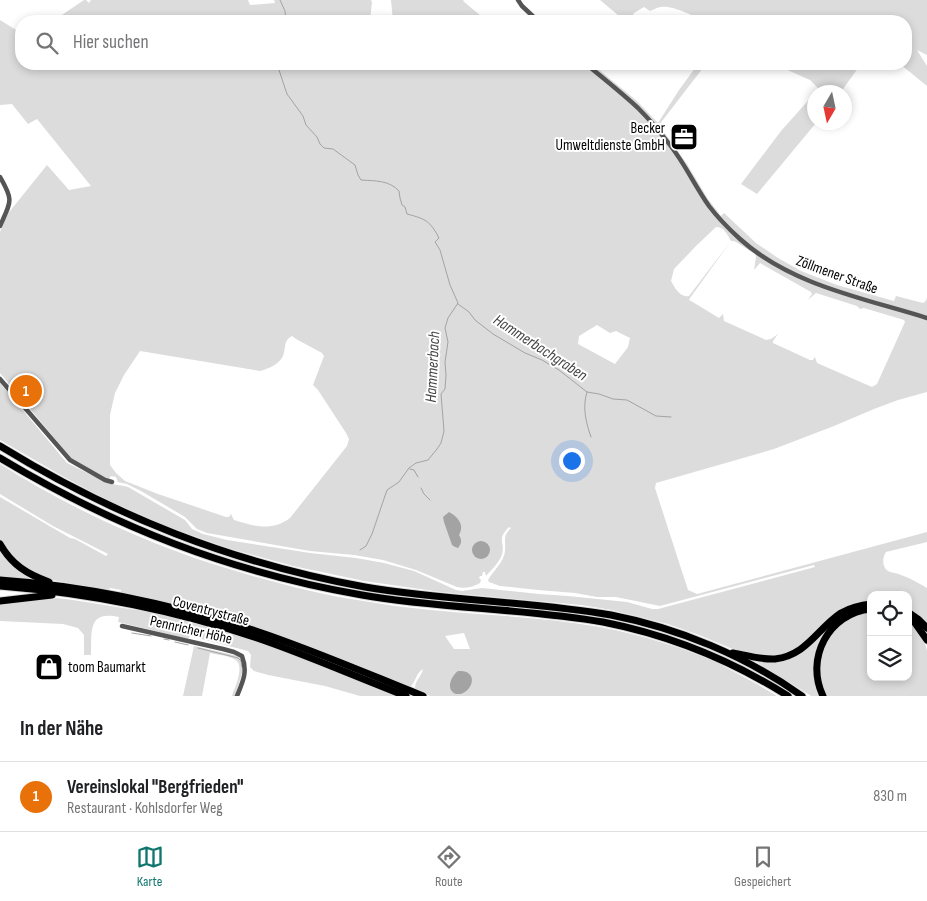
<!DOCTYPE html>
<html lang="de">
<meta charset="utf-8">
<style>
:root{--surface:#fff;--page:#f2f2f2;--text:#202124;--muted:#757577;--line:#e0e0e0;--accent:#0f766e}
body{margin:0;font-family:"Sofia Sans Condensed",sans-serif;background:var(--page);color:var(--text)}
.controls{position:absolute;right:15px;bottom:15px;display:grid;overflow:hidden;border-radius:10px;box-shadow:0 2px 8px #0003}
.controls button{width:45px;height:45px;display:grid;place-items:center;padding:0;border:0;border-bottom:1px solid var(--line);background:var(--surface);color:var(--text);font:25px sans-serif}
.compass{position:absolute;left:807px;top:85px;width:45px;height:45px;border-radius:50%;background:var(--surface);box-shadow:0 2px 8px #0003;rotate:189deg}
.you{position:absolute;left:571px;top:460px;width:18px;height:18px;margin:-12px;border:4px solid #fff;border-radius:50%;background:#1a73e8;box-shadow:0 0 0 8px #1a73e833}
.badge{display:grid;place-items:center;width:32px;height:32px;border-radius:50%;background:var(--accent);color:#fff;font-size:16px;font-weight:700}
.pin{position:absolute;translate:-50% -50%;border:2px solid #fff;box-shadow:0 1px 5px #0006}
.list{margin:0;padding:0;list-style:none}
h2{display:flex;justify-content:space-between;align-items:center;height:65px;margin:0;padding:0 20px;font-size:21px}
h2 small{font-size:16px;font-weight:400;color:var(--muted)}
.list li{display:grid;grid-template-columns:32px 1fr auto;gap:15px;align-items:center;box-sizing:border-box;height:70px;padding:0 20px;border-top:1px solid var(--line)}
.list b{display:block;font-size:19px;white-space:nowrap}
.list p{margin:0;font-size:16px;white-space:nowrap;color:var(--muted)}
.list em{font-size:16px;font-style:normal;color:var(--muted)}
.icon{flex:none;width:28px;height:28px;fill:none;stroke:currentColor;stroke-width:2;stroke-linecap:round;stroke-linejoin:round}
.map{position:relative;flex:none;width:927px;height:696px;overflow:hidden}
.search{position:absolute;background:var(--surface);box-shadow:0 2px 8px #0003;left:15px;right:15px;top:15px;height:55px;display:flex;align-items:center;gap:12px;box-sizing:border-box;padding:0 18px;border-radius:20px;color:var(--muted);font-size:19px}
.sheet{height:135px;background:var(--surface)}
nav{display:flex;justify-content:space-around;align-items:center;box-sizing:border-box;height:70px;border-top:1px solid var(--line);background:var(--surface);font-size:14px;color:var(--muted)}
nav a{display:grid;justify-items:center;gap:2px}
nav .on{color:var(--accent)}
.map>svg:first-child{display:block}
</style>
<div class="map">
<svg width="927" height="696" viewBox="0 0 927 696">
<rect width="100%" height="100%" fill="#fff"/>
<g fill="#dcdcdc" fill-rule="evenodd">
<polygon points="84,0 86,0 89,3 91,0 248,0 250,5 275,3 274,0 371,0 372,2 370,21 53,21"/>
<polygon points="391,0 464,0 463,1 487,21 393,21"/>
<path d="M600,0H927V55L917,50L927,66V86L900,64H906V21H704C694,16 672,5 661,7C658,7 653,10 650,11L644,7L634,13L629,21H625Z"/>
<path d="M0,20L21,33V64H592L637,101L658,123L679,90L698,64H706L659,125L687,164L708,199L721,216L724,213L756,243L778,258L801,271L837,285L894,301L896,296L923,303L925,302L927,298V392L898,400L874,409L834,426L774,449L656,483L655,488L688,590L697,594L927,532V542L886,552C882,558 882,567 888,571C892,573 897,573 901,575C910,578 918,583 927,588V625L908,610V595H871V602L863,603L793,652L769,657L735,650L699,635L668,624L612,610L581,605L441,592L364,581L293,566L228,548L164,525L105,499L64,477L0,440V383L67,463L106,482C113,485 121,485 128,487L185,520L192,529L203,534L227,540L310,553L356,558L384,563L414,571L456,590L462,591L482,588L539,594L568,596L627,602L652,609H658L815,567L814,565L660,606L616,597H597L575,593L538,590L500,586L489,582L488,580C493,571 504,562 505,551C506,540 502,537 511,528L509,527C495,541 507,542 501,557C498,564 491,570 486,576L485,572H483L482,576H480L479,578L481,580L480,583C473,587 465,589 457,587L416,570L383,560L354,555L310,551L207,533L197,529L185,517L141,491L127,484L118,482L116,477L111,476L109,479L107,480L72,459L0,373V232L6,216L47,165L69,190L91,186L37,119L28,124L12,104L0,105ZM716,227C724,227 727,234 731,241L689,296C680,298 675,288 671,281L674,269L697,245ZM731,241H733L736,242L755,254L756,257L754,270L760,263L811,292L812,294L808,300L816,293L857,306L860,309L864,308L904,320L905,322L877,384L872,387L817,363L815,357L813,360H810L773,343V341L778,334L771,339L766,340L724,321L723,314L719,318L691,301L689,300L690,298ZM597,325L610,333L616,331L630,338L628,347L615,364L578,344L579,336ZM292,336L296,339L322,353L324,356L313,385L318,390L346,433L349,439L347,446L290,518C271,532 254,526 234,520L231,514L229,517H226L158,494L125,481L116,473L110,465V415L115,393L124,375L140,351L260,371C268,369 277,365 282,358C287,350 282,341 292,336Z"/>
<polygon points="774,64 861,64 843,89 837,89 835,92 816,92 819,89 810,80"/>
<polygon points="814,94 814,122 816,123 757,194 741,184 781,131"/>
<path d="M0,464C57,500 118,530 181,553C202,561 224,567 246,574C277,583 307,591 339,597C357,600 376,603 395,606C463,615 532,615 600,627C643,635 683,648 723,665V666L757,684L777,696H430L418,691L415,688C415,680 422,676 423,669C416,673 416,681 411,686L406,687L130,594L121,592V590L110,588L108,590L47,579L28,571L6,551L0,540V497L70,538L75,539L106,556L108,554L53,526L0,494ZM464,633L470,649H454L445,636Z"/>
<polygon points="0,547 38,580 0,578"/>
<path d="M37,598H57L73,600L136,610L148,611L169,616L257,641L299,656L399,696H360L325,686L268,675L254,671L250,667L251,655L248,651L190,636L188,639L118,622L119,617C87,610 92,632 91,655H84V635L78,628L63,624L0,621V603Z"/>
<path d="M871,612V677H908V621C916,626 926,642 927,651C927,666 927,681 927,696H826C821,687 821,679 821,669C821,666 820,664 820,661C820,655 823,648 826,642C837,624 850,617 871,612Z"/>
<polygon points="828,629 817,649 821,696 811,696 794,685 753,660 762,661 807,648"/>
<path d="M194,646L238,656L241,658L243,670L235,696H232C235,687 246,664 234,659C227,655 218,655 210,653L202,696H183Z"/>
</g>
<g fill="#a3a3a3">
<path d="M449,512C458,517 465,525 459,535C462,540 462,543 458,548L455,547L452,545L444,522L443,517Z"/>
<circle cx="481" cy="550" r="9"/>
<path d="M458,671C481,669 472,696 456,694C445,690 451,676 458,671Z"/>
</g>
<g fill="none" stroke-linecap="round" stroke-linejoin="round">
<g stroke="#a3a3a3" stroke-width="1">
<polyline points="280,0 285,11 286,20 287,21"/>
<path d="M283,64L279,70L287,94L303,116L306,125L317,137L320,144L324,148L333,149L355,165L358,175L361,180C375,181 389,180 399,191L400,198L402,205L405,207L407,214C426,219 430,221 439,238L435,242L440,250L450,285L458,303L448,318L445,328L448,342L445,362L446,375L445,389L441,394L444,431L441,443L437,449L428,460L416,463L409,468L399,482L387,490L372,534L366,546L360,550"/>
<polyline points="458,304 469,312 475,320 493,334 525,353 542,360 559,370 587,392 599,394 613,399 627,400 656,416 671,417"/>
<path d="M587,392C582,407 586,423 591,437"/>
<polyline points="410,469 414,470 418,477"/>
<polyline points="421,488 424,494 430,500"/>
<polyline points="132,633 151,636"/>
<polyline points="164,639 169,640"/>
<polyline points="175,642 188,645"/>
<polyline points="198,648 238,658 241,661 242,667"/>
</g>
<defs>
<g id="highway">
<path d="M0,446C114,516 232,563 365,587C446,601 529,601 611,615C678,628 746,656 802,696"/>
<path d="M0,458C115,527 229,572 362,595C441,609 523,608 603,622C669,635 731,660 788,696"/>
<path d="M0,544C12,565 27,574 49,582"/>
<path d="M0,580C87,586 174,605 256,631C313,650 368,674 423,696"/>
<path d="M0,586C87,593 174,610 257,638C307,655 356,677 406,696"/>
<polyline points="0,601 52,595"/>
<polyline points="908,612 918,619 927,628"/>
<polyline points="908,618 915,623 927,640"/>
<path d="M733,653C746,655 761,660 775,659C807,655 817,629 841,613C850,608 860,605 871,604"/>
<path d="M823,696C805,659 828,613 871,609"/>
</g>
</defs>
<use href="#highway" stroke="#dbdbdb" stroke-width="9"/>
<g stroke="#555" stroke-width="4.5">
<polyline points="518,0 522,6 538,21"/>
<path d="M586,64C603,78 622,93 638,108C649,119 660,132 670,145C685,164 695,186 709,206C718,218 729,229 740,239C791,285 863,298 927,318"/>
<path d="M0,177C14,201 11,201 0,226"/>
<polyline points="0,379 70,460 105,480 112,482"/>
<path d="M122,626L223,649L234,652L242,656C248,672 243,681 237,696"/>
</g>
<use href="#highway" stroke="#000" stroke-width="7"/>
</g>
<defs>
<symbol id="office-square" viewBox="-11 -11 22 22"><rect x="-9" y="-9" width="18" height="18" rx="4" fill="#000" stroke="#fff"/><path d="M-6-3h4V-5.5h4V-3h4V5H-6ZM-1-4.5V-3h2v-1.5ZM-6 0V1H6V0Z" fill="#fff"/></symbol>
<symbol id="shop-square" viewBox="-11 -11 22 22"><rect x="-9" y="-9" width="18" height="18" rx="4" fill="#000" stroke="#fff"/><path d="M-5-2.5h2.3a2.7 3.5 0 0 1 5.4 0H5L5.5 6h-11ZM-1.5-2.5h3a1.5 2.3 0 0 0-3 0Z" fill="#fff"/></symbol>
</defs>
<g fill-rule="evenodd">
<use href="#office-square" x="668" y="121" width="32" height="32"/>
<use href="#shop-square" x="33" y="651" width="32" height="32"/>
</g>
<g text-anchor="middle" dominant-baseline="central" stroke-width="4" stroke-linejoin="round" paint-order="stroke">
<g font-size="15" fill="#000" stroke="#fff" text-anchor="end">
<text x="665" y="128">Becker<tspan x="665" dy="17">Umweltdienste GmbH</tspan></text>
<text x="68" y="667" text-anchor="start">toom Baumarkt</text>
</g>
<g font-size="15" fill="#000" stroke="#fff">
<text transform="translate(837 275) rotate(20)">Zöllmener Straße</text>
<text transform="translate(211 611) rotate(15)">Coventrystraße</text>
<text transform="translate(191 630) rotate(13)">Pennricher Höhe</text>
</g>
<g font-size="16" font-style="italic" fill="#444" stroke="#fff">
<text transform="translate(540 348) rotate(33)">Hammerbachgraben</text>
<text transform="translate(433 367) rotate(-87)">Hammerbach</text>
</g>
</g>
</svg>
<div class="controls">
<button><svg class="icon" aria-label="locate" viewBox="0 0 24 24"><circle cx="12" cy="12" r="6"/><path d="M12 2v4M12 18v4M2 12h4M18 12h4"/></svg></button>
<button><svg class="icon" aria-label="layers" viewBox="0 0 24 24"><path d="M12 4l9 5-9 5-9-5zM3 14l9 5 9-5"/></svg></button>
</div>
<svg class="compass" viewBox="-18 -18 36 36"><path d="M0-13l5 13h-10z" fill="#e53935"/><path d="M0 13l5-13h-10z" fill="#757577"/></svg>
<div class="you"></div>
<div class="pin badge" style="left:26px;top:391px;background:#e8710a">1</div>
<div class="search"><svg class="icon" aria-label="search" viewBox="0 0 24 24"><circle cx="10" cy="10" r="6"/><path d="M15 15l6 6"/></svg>Hier suchen</div>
</div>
<section class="sheet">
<h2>In der Nähe<small></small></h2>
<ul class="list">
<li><span class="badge" style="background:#e8710a">1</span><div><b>Vereinslokal &quot;Bergfrieden&quot;</b><p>Restaurant · Kohlsdorfer Weg</p></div><em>830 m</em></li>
</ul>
</section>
<nav>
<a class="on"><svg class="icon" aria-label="map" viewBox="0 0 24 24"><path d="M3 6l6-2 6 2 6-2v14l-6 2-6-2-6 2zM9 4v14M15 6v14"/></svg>Karte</a>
<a><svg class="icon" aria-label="directions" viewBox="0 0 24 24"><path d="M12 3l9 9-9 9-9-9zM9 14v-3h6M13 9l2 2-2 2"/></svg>Route</a>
<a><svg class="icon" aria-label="saved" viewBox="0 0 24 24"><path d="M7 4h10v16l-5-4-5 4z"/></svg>Gespeichert</a>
</nav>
